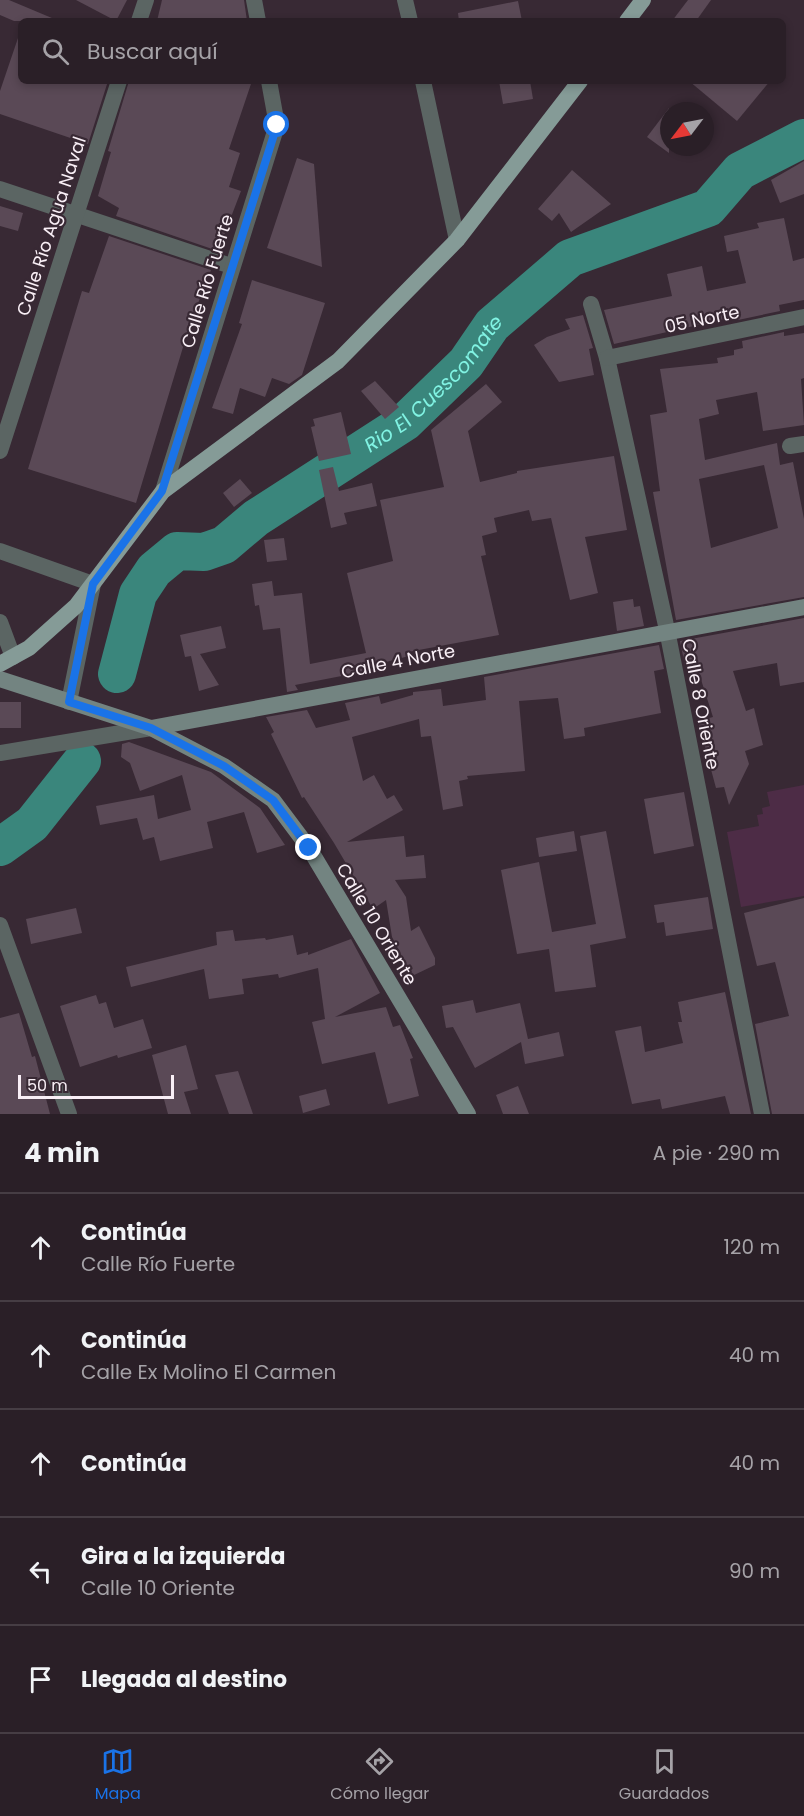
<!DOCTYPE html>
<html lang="es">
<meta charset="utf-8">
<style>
:root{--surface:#2a1f27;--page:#362c33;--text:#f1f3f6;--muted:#a5a2a7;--line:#463d44;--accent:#1a73e8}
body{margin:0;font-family:Poppins,sans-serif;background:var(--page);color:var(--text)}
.compass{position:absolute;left:660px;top:102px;width:54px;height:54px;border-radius:50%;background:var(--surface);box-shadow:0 3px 9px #0003;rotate:238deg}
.scale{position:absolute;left:18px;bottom:15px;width:156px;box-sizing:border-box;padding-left:6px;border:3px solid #f9eff6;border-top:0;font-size:16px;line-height:21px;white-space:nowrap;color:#f9eff6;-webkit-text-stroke:4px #382934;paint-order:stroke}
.stop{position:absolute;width:18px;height:18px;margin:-14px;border:4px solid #1a73e8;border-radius:50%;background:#fff}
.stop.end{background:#1a73e8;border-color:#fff;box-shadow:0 2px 6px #0008}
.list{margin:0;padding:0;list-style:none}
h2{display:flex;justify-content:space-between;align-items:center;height:78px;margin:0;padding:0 24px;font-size:26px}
h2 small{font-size:20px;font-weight:400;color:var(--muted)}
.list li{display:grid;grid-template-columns:39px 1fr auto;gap:18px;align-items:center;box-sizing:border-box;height:108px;padding:0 24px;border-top:2px solid var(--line)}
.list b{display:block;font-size:22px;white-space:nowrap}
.list p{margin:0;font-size:20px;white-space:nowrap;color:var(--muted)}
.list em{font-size:20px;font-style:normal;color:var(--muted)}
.icon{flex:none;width:33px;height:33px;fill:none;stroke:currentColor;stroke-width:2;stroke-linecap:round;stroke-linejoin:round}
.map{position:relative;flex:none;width:804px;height:1114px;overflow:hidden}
.search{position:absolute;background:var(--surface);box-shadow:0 3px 9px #0003;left:18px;right:18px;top:18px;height:66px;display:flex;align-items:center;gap:15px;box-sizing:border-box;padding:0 21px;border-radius:9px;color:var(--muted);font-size:22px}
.sheet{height:618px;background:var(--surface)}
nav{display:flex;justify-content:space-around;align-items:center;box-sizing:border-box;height:84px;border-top:2px solid var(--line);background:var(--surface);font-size:16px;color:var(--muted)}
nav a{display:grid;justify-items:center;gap:3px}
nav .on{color:var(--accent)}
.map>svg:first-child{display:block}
</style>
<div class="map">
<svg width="804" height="1114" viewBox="0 0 804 1114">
<rect width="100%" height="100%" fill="#382934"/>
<polygon fill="#4d2c46" points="804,785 804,896 741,907 727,832 759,826 757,815 763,814 762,808 770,806 767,792"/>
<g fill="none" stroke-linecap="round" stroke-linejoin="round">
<g stroke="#3a867c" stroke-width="38">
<path id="s1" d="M117,674L138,594L154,570L177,551L204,552L224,545L256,518L405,422L466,363L492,325L570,258L708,208L740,171L804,138"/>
<polyline points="0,847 32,824 82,761"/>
</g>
</g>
<g fill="#5a4956" fill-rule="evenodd">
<polygon points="0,0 9,0 59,21 14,21 0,15"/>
<polygon points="76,0 127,0 116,21"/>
<polygon points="162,0 244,0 247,21 157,21"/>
<polygon points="688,0 711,0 696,21 672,21"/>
<polygon points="518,1 522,21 459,21 458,13"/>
<polygon points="18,38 21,38 21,81 108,81 88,144 0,114 0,91"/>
<polygon points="129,81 252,81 229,149 240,153 229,187 241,191 218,251 116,216 119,208 98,196 111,152 108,151"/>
<polygon points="499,81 530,81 533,99 503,104"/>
<polygon points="689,81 770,81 737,121"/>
<polygon points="669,108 669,153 647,137"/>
<polygon points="297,158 314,164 322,267 267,248"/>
<polygon points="804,161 804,194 780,203 771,180"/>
<polygon points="572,170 611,204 571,232 559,213 552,221 538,209"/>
<polygon points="0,206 23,213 18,231 0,226"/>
<polygon points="784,218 793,261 804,258 804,300 779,305 780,311 738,320 738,316 614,344 604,310 672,296 667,274 702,266 707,291 746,283 738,250 727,252 724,236 759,228 757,223"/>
<polygon points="109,236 211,270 190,324 136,503 28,469 82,291 89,293"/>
<polygon points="252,280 325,303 302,375 289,384 272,378 265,397 240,388 233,414 212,408 242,324 239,323"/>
<polygon points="583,315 593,348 589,349 594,375 559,382 534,345 547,337 570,329 565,319"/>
<path d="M784,332V336L804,333V378L801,379L804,425L763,431L757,392L716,400L719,414L699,419L705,460L777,443L780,465L793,462L804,519V597L676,620L653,492L660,491L650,415L667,412L660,369L718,363L717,358L734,355V350L743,348L742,341ZM764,465L778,528L711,548L699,479Z"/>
<polygon points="375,381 399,407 385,419 361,391"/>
<polygon points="486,384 502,402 468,431 480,482 517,473 517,471 614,456 627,530 585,537 598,593 570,600 551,518 532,521 529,510 494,518 497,532 482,536 486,555 481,556 499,635 408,652 409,656 382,663 383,668 295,685 298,690 287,692 280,628 263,630 259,605 255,606 252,584 272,581 274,596 302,593 310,664 366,653 347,573 393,561 380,500 444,487 431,430"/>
<polygon points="341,412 351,454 319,461 311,427 315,426 313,419"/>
<polygon points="333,467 339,491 372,483 377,506 344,513 347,524 331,528 319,470"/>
<polygon points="240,479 252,493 234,507 223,493"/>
<polygon points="284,538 287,560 267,562 264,540"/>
<polygon points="633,599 634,607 640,606 644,626 617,631 613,602"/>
<polygon points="804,618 804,682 780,686 777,663 733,671 746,711 754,708 763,745 745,751 749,764 729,805 724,787 716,788 698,721 713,717 696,664 685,666 680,641"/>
<polygon points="221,626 226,648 200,654 219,685 199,691 191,656 185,657 180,635"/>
<polygon points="659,645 664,669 654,671 661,713 584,728 585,736 564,739 558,698 519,701 525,771 467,776 468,779 459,781 463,806 443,810 431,736 421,737 419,719 352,737 363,781 374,775 387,799 394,795 403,810 347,842 404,836 406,857 424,855 426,878 395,880 406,897 411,931 419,926 435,958 435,965 412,976 392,937 386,900 373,909 334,843 304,797 302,798 271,734 274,732 266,717 307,710 316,728 350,720 345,703 379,696 381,704 413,695 413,692 441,689 443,706 486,700 484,677"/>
<rect x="0" y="702" width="21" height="26"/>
<polygon points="129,742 211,772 260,808 285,845 257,853 244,812 207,822 213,848 160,861 154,837 143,840 137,818 100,825 96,806 154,795 158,819 191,810 182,775 140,791 130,763 121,757 122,744"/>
<polygon points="684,792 694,846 654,854 644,799"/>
<polygon points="574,831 577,851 539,857 536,838"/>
<polygon points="606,831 626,938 590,945 596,987 555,992 549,949 517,954 501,870 539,862 552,932 596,924 580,836"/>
<polygon points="708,897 713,929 666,936 664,922 657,923 654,905"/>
<polygon points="804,898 804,1114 772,1114 755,1024 789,1016 775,962 757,966 744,913"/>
<polygon points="76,908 82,933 31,944 26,919"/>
<polygon points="233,930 235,941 265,938 266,940 293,935 297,955 308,952 308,955 351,939 380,993 335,1017 386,1007 393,1027 400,1025 413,1058 410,1059 419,1096 388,1104 375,1052 322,1064 312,1022 325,1019 318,968 279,978 278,974 242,979 244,994 209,999 204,969 131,987 126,967 217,945 216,932"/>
<polygon points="725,992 751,1114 730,1114 725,1096 662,1109 660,1099 632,1104 615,1031 641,1026 645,1052 683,1043 678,1022 682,1022 678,1002"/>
<polygon points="96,995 99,1004 106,1002 114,1028 143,1019 152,1048 118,1058 117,1055 80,1067 60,1006"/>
<polygon points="473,1000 476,1013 520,1003 528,1039 559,1032 564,1056 525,1064 521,1042 475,1068 453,1027 446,1028 442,1006"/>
<polygon points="19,1013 32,1057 35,1056 50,1114 0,1114 0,1018"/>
<polygon points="186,1045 198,1089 184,1092 191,1114 168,1114 152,1055"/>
<polygon points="238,1071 253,1114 229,1114 215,1075"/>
<polygon points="518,1086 529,1114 503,1114 496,1095"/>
<polygon points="326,1089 330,1105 303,1113 299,1096"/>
</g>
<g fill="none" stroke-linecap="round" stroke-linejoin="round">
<g stroke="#5b6563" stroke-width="16">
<polyline points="254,0 258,21"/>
<polyline points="405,0 410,21"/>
<polyline points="139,21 146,0"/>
<polyline points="423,81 457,240"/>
<polyline points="0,189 231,266"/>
<polyline points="591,304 607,358 667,630 762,1114"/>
<polyline points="607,358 804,317"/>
<polyline points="790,446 804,444"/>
<polyline points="0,451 119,81"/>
<polyline points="163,491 277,125 269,81"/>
<polyline points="0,551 93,584 69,702"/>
<polyline points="0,622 13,657"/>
<polyline points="0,753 151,728"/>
<polyline points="0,925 69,1114"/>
</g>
<g stroke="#738481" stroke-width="16">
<polyline points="0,679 151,728 224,766 273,800 309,848 468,1114"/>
<polyline points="151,728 804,607"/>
</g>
<g stroke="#859b97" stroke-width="16">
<polyline points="627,21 643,0"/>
<polyline points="0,664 29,648 76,606 163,491 338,361 457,240 580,81"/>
</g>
</g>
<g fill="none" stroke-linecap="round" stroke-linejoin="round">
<polyline stroke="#1a73e8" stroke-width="8" points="277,125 162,491 93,584 69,702 151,728 224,766 273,800 309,848"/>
</g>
<g text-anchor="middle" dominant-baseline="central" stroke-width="4.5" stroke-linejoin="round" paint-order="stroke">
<g font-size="18" fill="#f9eff6" stroke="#382934">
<text transform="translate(51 226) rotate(-72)">Calle Río Agua Naval</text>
<text transform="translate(207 281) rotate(-73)">Calle Río Fuerte</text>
<text transform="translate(702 319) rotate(-12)">05 Norte</text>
<text transform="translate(398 661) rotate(-11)">Calle 4 Norte</text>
<text transform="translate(701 704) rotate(79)">Calle 8 Oriente</text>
<text transform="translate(377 924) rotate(59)">Calle 10 Oriente</text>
</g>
<g font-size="20" font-style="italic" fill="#81f3e3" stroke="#382934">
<text stroke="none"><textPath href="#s1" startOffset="456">Rio El Cuescomate</textPath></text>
</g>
</g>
</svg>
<svg class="compass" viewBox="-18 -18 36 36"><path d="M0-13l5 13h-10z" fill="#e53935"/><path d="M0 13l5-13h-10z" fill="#a5a2a7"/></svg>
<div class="scale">50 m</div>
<div class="stop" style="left:277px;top:125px"></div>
<div class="stop end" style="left:309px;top:848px"></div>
<div class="search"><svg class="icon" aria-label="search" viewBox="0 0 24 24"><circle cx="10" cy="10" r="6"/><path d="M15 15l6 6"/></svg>Buscar aquí</div>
</div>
<section class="sheet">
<h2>4 min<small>A pie · 290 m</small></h2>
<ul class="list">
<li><svg class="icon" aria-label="ahead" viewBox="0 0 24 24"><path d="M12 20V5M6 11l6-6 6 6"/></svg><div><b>Continúa</b><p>Calle Río Fuerte</p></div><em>120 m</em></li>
<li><svg class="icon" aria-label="ahead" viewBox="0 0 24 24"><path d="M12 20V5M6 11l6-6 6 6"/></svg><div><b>Continúa</b><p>Calle Ex Molino El Carmen</p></div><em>40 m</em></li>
<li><svg class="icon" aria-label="ahead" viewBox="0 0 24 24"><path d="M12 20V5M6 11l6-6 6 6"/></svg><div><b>Continúa</b></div><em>40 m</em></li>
<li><svg class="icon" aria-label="left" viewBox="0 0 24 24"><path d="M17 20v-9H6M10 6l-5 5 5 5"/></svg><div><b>Gira a la izquierda</b><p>Calle 10 Oriente</p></div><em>90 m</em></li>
<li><svg class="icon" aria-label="arrive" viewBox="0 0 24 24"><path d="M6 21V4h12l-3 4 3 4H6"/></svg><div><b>Llegada al destino</b></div></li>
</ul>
</section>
<nav>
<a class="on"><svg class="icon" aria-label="map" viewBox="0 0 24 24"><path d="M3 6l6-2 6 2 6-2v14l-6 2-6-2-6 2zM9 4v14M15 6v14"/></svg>Mapa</a>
<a><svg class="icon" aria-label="directions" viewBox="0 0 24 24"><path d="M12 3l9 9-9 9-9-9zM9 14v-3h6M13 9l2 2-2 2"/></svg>Cómo llegar</a>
<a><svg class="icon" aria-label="saved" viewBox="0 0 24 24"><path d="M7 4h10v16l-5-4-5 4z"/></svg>Guardados</a>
</nav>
